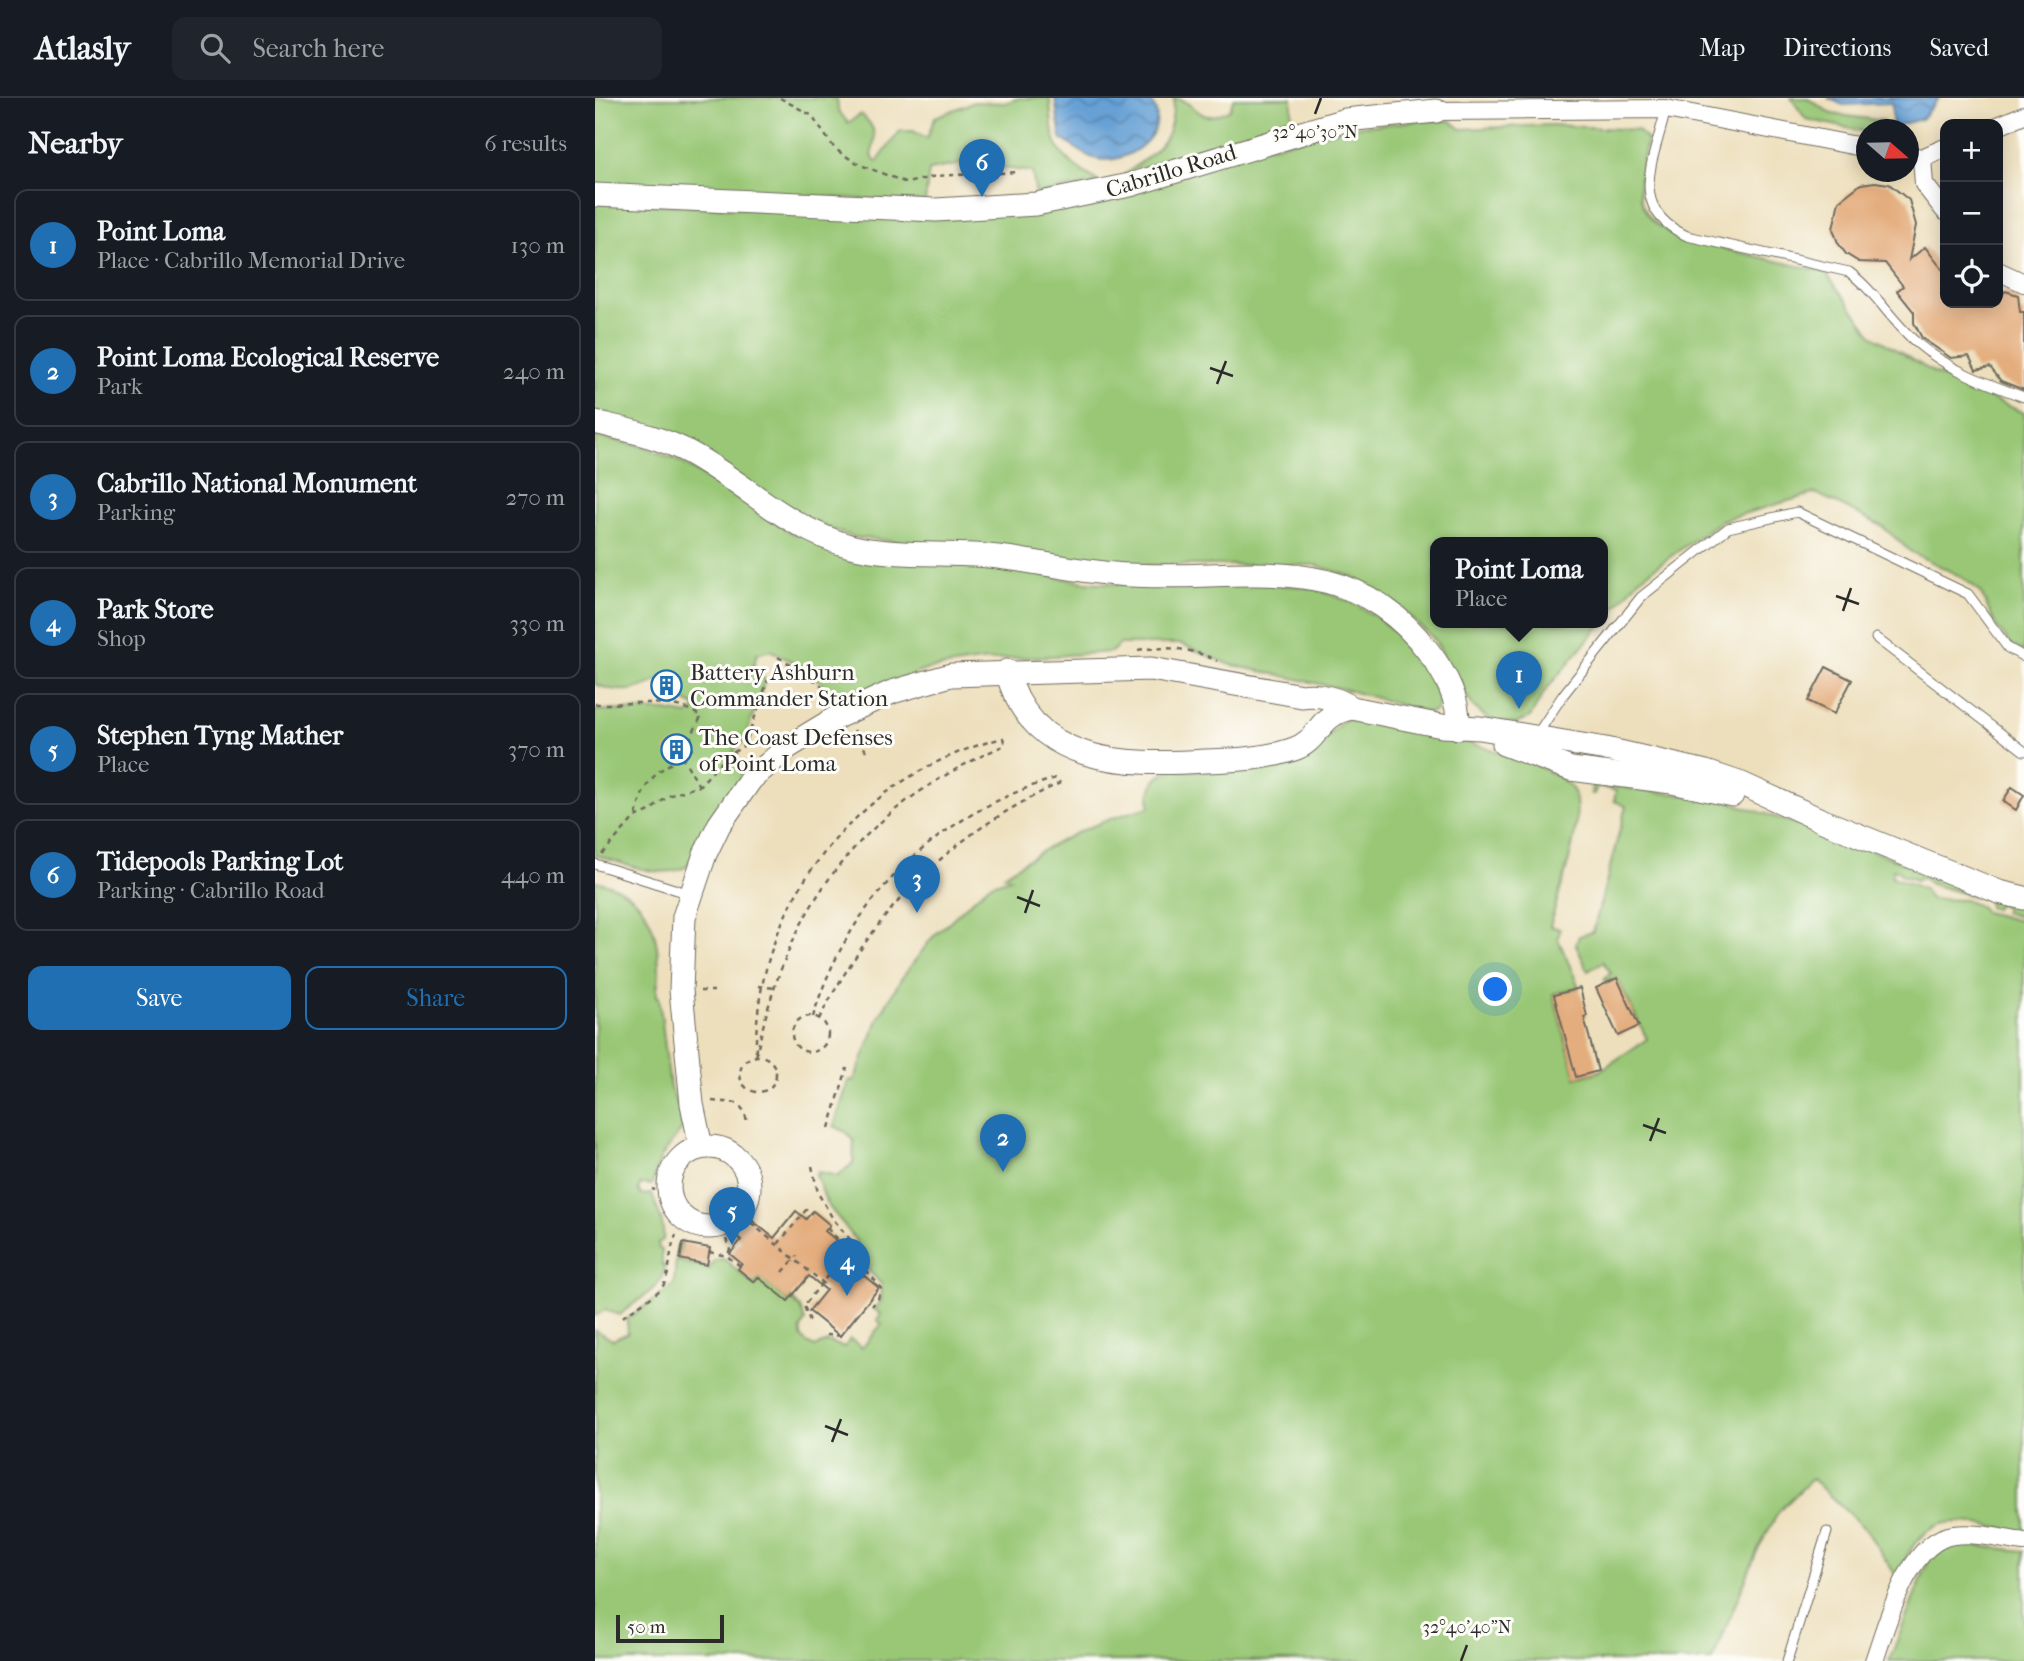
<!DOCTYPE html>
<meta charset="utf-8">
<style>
:root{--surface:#171b24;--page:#20242c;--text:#f1f3f6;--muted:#9ea1a6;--line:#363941;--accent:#1f6fb2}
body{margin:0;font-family:"IM FELL French Canon",serif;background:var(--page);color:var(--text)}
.controls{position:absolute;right:21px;top:21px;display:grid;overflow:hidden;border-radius:14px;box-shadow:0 4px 18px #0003}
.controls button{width:63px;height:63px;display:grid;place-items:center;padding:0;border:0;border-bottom:2px solid var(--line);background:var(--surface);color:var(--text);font:35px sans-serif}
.compass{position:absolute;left:1261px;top:21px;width:63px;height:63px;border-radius:50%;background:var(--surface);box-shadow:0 4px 18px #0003;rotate:110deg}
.scale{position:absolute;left:21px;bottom:18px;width:108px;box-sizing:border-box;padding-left:7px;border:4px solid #2b2b2b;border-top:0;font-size:19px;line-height:24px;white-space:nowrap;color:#2b2b2b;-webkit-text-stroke:5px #fdfcf7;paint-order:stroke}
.you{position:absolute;left:901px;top:892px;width:24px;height:24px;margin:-18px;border:5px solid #fff;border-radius:50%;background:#1a73e8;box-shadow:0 0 0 10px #1a73e833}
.badge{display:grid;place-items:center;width:46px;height:46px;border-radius:50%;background:var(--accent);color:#fff;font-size:23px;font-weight:700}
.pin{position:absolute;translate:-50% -58px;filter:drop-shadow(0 2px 4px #0008)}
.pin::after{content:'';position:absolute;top:37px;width:24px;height:21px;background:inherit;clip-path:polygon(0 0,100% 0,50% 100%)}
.popup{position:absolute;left:835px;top:439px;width:178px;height:91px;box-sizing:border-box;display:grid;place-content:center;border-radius:14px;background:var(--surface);filter:drop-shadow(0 2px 5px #0005);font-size:23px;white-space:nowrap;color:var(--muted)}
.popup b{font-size:26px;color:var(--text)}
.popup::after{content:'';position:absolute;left:50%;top:100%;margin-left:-14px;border:14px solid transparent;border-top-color:var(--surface)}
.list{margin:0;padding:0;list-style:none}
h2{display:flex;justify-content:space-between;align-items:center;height:91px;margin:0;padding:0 28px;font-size:30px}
h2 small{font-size:23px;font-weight:400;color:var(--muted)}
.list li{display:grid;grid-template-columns:46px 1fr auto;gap:21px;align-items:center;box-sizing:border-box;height:112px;margin:0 14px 14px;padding:0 14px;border:2px solid var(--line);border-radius:14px}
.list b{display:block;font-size:26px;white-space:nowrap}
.list p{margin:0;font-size:23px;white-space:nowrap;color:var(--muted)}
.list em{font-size:23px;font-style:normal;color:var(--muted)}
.actions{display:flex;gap:14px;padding:21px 28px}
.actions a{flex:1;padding:16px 0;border:2px solid var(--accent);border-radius:14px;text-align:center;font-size:24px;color:var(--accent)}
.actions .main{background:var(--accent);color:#fff}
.icon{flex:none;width:38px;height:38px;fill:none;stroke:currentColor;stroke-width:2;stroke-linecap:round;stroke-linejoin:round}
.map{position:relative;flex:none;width:1429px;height:1563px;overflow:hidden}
header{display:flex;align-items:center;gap:42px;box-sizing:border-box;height:98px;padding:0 35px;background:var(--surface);border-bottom:2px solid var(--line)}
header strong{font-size:33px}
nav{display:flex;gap:38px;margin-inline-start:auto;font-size:24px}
.search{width:490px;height:63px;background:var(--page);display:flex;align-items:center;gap:18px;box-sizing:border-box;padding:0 24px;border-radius:14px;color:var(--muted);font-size:26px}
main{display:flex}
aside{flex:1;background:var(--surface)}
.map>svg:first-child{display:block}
</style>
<header>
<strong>Atlasly</strong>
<div class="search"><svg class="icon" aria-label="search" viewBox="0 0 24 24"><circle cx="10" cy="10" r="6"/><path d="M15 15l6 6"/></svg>Search here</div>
<nav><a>Map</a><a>Directions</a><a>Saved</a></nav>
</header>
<main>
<aside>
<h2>Nearby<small>6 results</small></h2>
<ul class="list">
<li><span class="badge">1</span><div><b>Point Loma</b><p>Place · Cabrillo Memorial Drive</p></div><em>130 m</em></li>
<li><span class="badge">2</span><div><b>Point Loma Ecological Reserve</b><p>Park</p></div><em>240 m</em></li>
<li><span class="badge">3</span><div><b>Cabrillo National Monument</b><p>Parking</p></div><em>270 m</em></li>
<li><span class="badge">4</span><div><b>Park Store</b><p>Shop</p></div><em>330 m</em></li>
<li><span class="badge">5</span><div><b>Stephen Tyng Mather</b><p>Place</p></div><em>370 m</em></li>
<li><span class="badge">6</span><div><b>Tidepools Parking Lot</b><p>Parking · Cabrillo Road</p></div><em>440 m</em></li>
</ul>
<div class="actions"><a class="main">Save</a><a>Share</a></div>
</aside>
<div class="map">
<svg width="1429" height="1563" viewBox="0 0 1429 1563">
<defs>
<pattern id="water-waves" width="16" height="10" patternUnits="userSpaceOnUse" patternTransform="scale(1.75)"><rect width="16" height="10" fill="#66a0d5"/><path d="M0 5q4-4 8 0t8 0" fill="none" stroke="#5483ad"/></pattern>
</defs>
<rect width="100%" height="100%" fill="#fdfcf7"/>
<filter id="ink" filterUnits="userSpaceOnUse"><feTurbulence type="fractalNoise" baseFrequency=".0143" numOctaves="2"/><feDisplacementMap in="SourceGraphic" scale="14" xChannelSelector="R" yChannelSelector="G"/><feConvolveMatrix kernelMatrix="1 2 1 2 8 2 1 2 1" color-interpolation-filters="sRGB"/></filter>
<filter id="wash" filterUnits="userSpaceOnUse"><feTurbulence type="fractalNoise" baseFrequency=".00686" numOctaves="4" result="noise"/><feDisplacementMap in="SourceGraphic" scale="28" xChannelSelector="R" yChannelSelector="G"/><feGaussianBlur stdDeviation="1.57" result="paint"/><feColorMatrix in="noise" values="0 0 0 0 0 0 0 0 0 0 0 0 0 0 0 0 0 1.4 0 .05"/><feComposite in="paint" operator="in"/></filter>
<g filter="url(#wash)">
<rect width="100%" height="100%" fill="#eddfbc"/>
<g fill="#99c776" stroke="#627950" stroke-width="2">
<path d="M0,0H242L243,12L253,25L266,16C281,29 282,39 276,57L282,64L305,33H318L332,40L340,19L379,4L410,5L424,0H455C457,51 460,56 504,84L441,97L437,74L372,65L334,72L330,104L0,88Z"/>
<path d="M579,0C606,5 601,30 635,11L639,0H697V18L672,37L528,78C563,50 577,48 579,0Z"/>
<polygon points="1196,0 1212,0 1237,16 1288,23 1289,31 1272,32 1271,34 1211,21"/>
<path d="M833,22L856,23L866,31L957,27L1043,32L1052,42C1041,91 1035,119 1089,142L1230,174L1277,237L1341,276L1429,315V554L1416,547L1400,526L1385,493L1365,478L1316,454L1287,428L1221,395L1127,422L1044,481L1008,524V445H840V525H1007L950,593L935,619L921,626L893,621L878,608L839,541L801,506L758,479L720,467H534L258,439L233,430L0,313V104L373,120L757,29Z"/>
<path d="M0,338L49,349L86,364L199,436L490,484L581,489L662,485L718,490L756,504L783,520L812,545L833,573L844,602L842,612L834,615L753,592L633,566L586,546H525L516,554L385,563L333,571L248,602L204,567L175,552L162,556L158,570L170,582L149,644L139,652L147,678L91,769C63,782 29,765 0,757V612L71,613L93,617L102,609L90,603L83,581L74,576C47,592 29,598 0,586Z"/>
<path d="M751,621C790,624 971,659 980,697C988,733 964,791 955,828L965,831L963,841L984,889L958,896L981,980L1003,974L1052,941L1022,880L1012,884L1009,881L1016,875L1008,864L993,873L981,847L984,838L998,834L1031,708L1019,703L1021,693L1002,688L999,697L996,696L997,686L1129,702L1248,742L1429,809V820L1409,814L1411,809L1403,805L1400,811L1394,809L1393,802L1336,786L1327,779L1321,782L1306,777L1304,773L1298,771L1297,779L1329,791L1335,801L1370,802L1386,809L1390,814L1429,824V1435C1364,1423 1332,1405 1302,1479L1271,1432L1217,1381L1184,1413L1163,1451L1117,1563H0V1232L18,1242L33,1235L32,1221L79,1187L82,1147L87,1144L83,1163L114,1170L120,1162L129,1161L159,1187L165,1180L193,1203L196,1200L205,1210L210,1223C201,1236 207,1245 221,1249L232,1244L250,1249L255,1241L267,1250L287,1226L282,1222L286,1216L279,1211L286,1203L287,1187L263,1160L260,1141L232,1106L221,1077L222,1074L243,1078L258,1065L259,1043L251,1034L239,1028L254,982L259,983L284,919L306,881L337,840L394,787L415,780L409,777C454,746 501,722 555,709C553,691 558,679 575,673C606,672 683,674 709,662C726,654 733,633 751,621Z"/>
<path d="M0,783C50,793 63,827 64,873C64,885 61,888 62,899H64L75,990L85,1013L87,1031L66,1059L57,1087L46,1086L43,1091L46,1097L57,1096C62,1112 70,1125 68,1142L63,1145L64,1151L67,1152V1167L70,1168C67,1193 42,1200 25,1217L10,1212L0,1218Z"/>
<polygon points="1362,1446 1429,1453 1429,1563 1294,1563 1335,1459"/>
</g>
<g fill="url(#water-waves)" stroke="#486680" stroke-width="2">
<path d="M460,0H554C578,30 541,62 509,62C493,62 480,48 466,41Z"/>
<polygon points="1233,0 1344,0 1326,21 1297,29 1297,5 1248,7"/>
</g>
<g id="blocks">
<g fill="#e4ad7e">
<polygon points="1280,84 1294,86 1314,102 1321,127 1314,162 1330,149 1350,175 1350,205 1403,205 1410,193 1423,197 1425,214 1429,214 1429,292 1406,283 1395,269 1381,272 1374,258 1356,260 1327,240 1319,225 1319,214 1302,193 1308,188 1290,165 1264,164 1251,156 1243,145 1238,131 1244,103 1266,86"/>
<polygon points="1231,569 1257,582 1239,616 1213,603"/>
<circle cx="72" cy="587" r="8"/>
<polygon points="85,642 92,654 77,662 70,651"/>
<polygon points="1417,689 1429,697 1421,712 1408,703"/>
<polygon points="1022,880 1044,928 1023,938 1001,890"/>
<polygon points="985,890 992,918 989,919 1003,973 981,979 959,897"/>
<polygon points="201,1113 211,1121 218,1113 235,1127 230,1133 247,1147 241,1155 284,1190 245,1238 214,1213 231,1192 214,1178 193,1203 163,1179 159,1184 143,1171 147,1166 135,1156 146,1142 137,1135 154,1120 179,1140"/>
<polygon points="88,1145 115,1150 112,1167 85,1161"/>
</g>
</g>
</g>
<g filter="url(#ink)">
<use href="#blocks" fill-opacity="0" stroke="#6f6a5e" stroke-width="2"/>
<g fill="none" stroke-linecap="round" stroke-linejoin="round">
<defs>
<g id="lane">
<path d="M1071,11C1059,63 1031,110 1092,138L1254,174C1281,194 1297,224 1322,245C1354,272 1390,285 1429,299"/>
<polyline points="1281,540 1429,653"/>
<polyline points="941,638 968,597 1046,499 1133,430 1202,414 1373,496 1413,550 1429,559"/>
<polyline points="0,766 95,796"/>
<polyline points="1192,1563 1232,1434"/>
</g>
<g id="street">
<polyline points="841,13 1071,11 1272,50"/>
<polyline points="1403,28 1429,17"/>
<polyline points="1314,58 1327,60 1350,50"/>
<polyline points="1327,60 1329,86 1350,113"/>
<polyline points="1403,173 1429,185"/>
<path d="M1279,1563C1292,1526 1313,1442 1359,1437C1382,1434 1406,1441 1429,1444"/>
</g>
<g id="secondary">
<polyline points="0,97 341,112 441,106 535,87 750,22 841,13"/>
<path d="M0,324C32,332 66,339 95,355C149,385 195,432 255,448C300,459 348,454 393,458C440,462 486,475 534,477C648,484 752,446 833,553C850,575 865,602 863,630"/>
<path d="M412,573C436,667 530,668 610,663C639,662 671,661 699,651C726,642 721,617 757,610"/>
<polyline points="909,646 976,671 1077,684 1137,697"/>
<circle cx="114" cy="1089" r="40"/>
<path d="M106,1049L97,1006L86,892L89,819L110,756L124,727L156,681L193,649L244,618L297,594L356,577L556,571L707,598C723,595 744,601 757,610L847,628L885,630L1011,651L1111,674L1147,686L1228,723L1404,794L1429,800"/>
</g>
</defs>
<use href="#lane" stroke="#6f6a5e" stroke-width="11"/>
<use href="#street" stroke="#6f6a5e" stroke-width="20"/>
<use href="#secondary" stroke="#6f6a5e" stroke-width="25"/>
<g stroke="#6f6a5e" stroke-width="2.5" stroke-dasharray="5 5" stroke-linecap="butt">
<polyline points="185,0 216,17 240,51 263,66 312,85 341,78 423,74"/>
<path d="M543,552C570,548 598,550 622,563"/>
<polyline points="183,559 217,580 240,600"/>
<path d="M0,606C31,607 81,598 106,619L95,641L97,654C63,671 49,680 41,718"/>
<polyline points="259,632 271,653"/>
<path d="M408,640L410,647C265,711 193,804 161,959C157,807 261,677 408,640Z"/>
<polyline points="87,658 104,688"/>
<polyline points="7,756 40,719 55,713 73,698 104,688 131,659 150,647 173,582"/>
<polyline points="163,888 179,890"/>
<polyline points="105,893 119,893"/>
<circle cx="215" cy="936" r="18"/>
<path d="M218,919C253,800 344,715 461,680L465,685"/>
<path d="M224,921C282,810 352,738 465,685"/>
<circle cx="163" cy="976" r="18"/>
<polyline points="117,1003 142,1005 150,1014 152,1026"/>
<polyline points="234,1030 252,970"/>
<polyline points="217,1068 223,1095 238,1121 258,1145 261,1160 286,1190 283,1201 277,1208"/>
<polyline points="57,1091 60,1092"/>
<polyline points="156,1125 233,1189"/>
<polyline points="232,1130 261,1160"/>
<polyline points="131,1141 135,1152 132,1157"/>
<polyline points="183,1146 211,1112 215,1116"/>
<polyline points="114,1154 132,1158 145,1168"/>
<polyline points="188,1174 202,1158"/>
<path d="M28,1219C40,1208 66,1197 71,1182C76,1167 74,1153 81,1137"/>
<polyline points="215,1223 209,1208 257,1146"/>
<polyline points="231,1237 251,1238"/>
</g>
<use href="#lane" stroke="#fff" stroke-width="9"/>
<use href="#street" stroke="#fff" stroke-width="18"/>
<use href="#secondary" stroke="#fff" stroke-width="23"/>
</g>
</g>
<path fill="none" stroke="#2b2b2b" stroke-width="2.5" d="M720,16L726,0M615,270L638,278M622,286L631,263M1241,498L1264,506M1248,513L1256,490M422,799L445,808M430,815L438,792M1048,1027L1071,1035M1055,1043L1064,1020M230,1328L253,1337M237,1344L246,1321M866,1563L872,1547"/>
<defs>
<symbol id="building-ring" viewBox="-11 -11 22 22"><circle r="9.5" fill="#fdfcf7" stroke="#1f6fb2" stroke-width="1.5"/><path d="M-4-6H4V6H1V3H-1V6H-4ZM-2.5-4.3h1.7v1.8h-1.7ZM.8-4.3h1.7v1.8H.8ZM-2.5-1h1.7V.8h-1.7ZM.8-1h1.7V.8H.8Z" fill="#1f6fb2"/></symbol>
</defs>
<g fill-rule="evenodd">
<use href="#building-ring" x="54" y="570" width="35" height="35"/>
<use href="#building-ring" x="64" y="634" width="35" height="35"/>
</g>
<g text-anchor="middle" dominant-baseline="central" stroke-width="6" stroke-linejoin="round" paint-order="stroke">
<g font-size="23" fill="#2b2b2b" stroke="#fdfcf7">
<text transform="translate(576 73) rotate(-17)">Cabrillo Road</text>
</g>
<g font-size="23" fill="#2b2b2b" stroke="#fdfcf7" text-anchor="start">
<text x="95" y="574">Battery Ashburn<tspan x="95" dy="26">Commander Station</tspan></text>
<text x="104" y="639">The Coast Defenses<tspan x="104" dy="26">of Point Loma</tspan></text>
</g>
</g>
<g font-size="18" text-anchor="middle" fill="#2b2b2b" stroke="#fdfcf7" stroke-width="6" stroke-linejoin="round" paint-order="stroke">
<text x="720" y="40">32°40'30"N</text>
<text x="872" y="1535">32°40'40"N</text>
</g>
</svg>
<div class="controls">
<button>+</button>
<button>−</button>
<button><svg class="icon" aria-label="locate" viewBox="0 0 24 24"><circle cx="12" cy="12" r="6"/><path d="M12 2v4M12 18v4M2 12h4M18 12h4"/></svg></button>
</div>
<svg class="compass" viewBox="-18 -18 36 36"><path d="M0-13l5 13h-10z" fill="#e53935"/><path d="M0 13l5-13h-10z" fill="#9ea1a6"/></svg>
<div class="scale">50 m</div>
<div class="you"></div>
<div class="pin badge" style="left:924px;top:611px">1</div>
<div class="popup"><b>Point Loma</b>Place</div>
<div class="pin badge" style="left:408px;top:1074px">2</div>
<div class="pin badge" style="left:322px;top:815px">3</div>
<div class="pin badge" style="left:252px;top:1198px">4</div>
<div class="pin badge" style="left:137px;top:1147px">5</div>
<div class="pin badge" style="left:387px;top:99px">6</div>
</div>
</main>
